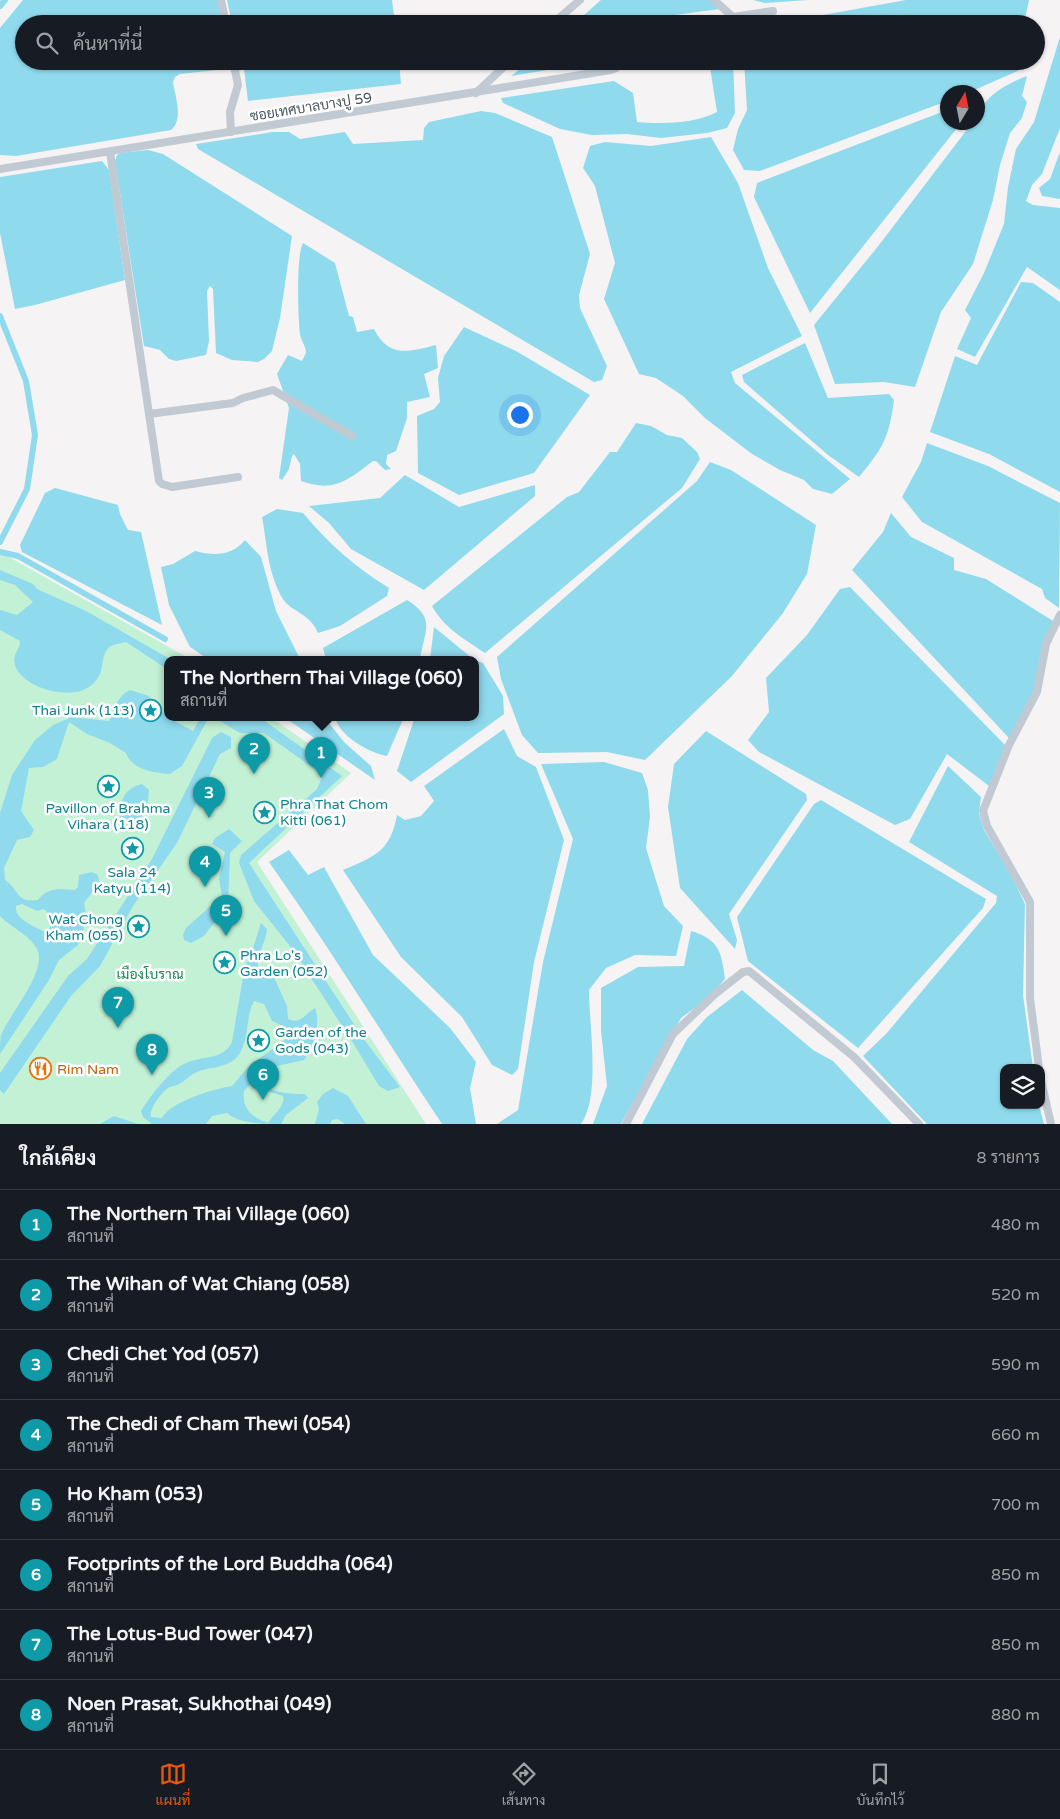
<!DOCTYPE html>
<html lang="th">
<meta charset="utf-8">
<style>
:root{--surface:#171b24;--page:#242831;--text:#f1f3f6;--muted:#9ea1a6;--line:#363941;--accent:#ea580c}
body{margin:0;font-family:"Varela Round",Sarabun,sans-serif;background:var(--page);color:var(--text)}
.controls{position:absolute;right:15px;bottom:15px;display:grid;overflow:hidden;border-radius:10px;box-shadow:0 1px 4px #0004}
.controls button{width:45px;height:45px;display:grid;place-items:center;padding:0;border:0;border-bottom:1px solid var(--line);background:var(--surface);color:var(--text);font:25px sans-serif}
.compass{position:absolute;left:940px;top:85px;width:45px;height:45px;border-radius:50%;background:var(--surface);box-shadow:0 1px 4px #0004;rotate:10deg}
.you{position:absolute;left:519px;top:414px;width:18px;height:18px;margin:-12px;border:4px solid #fff;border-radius:50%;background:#1a73e8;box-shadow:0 0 0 8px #1a73e833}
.badge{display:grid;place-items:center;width:32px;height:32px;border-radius:50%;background:var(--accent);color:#fff;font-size:16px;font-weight:700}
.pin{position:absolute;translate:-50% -41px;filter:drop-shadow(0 1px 2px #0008)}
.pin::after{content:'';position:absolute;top:26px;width:18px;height:15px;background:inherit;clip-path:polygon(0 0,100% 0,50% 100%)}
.popup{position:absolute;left:164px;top:656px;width:315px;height:65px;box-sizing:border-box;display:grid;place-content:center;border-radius:10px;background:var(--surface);filter:drop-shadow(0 1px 4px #0005);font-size:16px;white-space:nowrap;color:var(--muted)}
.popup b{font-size:19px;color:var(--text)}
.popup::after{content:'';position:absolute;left:50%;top:100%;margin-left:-10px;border:10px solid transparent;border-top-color:var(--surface)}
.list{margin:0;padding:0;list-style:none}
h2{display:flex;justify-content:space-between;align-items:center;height:65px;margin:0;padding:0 20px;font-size:21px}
h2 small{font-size:16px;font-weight:400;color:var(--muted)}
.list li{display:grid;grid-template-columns:32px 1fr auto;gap:15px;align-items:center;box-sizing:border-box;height:70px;padding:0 20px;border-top:1px solid var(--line)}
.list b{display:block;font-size:19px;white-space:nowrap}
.list p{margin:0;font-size:16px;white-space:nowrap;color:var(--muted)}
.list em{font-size:16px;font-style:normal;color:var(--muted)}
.icon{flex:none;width:28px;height:28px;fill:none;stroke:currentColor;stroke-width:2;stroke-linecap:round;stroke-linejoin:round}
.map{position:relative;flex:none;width:1060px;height:1124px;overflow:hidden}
.search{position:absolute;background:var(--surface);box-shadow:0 1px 4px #0004;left:15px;right:15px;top:15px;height:55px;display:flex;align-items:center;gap:12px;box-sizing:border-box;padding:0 18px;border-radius:28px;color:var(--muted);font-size:19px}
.sheet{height:625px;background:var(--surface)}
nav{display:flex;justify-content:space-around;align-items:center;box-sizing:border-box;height:70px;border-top:1px solid var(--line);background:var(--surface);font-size:14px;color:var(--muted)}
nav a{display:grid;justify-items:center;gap:2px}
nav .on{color:var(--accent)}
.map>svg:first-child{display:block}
</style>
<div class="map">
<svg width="1060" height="1124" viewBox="0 0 1060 1124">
<rect width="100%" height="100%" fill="#f5f3f3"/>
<polygon fill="#c3f1d5" points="2,553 190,659 167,659 167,717 270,717 351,773 257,862 426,1124 0,1124 0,554"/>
<g fill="#90daee" fill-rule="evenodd">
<path d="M23,0H220L224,24H24V61H231V66L226,69L180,74L175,77L173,82C175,96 184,120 171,130L16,156L0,155V28Z"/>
<polygon points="227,0 392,0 395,24 232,24"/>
<polygon points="601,0 710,0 720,9 667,16 645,24 574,24"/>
<polygon points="753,0 808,0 765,3"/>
<polygon points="906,0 1029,0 1024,24 773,24"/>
<polygon points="1060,37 1060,128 1042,174 1032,185 1026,201 1033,205 1060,208 1060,290 1027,267 975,357 957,349 971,318 965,310 984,273 1004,224 1008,187 1016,149 1034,122"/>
<polygon points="243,61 399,61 401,84 248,101"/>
<polygon points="530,61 596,61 596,62 511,76"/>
<path d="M709,61H733L735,113L727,128L707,133L661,138L627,134L592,135L560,129L503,103L501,98L614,81L633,93L637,122C662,124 694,124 717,112Z"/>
<polygon points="744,61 1016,61 1024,68 970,92 948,92 947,101 760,171 744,170 733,150 738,129 747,110"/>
<path d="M1027,76L1022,96L1027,102L1022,118L1010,133L1000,165L993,200L973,264L941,312L915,387L884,382L835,384L814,325L879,245L972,123L978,122C978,98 1008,83 1027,76Z"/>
<polygon points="947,110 948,122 961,123 810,313 754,197 757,183"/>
<polygon points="481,111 495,113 552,137 590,254 579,295 580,308 607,366 602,380 594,382 198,149 196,144 273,132 289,132 300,139 345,132 353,144 423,140 424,128 429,122"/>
<polygon points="711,137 738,183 768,268 802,336 731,372 735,383 850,479 832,494 813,489 804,480 780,470 752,454 705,418 683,396 656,378 639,374 604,299 615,263 595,186 583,168 590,146 605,142 651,146"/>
<polygon points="148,150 163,154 292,236 280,318 272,351 264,359 258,362 232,360 216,353 213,289 210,286 207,291 209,341 206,355 176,361 169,359 160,350 144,346 115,161 117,155 121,153"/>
<polygon points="1060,152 1060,199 1042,196 1039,188 1050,179"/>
<polygon points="102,161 109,170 125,280 35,305 15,309 0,233 0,177"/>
<path d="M303,243L335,263L349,316L353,317L357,332L374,329C389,358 408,352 436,345L438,368L424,374L430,397L407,402V418L396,451L387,455L386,464L391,469L385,470L376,461H373C348,480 334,493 301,481L300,464L294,454L292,456L289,469L282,480L279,478L289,408L277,374L288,355L302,361L306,353C306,346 301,341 300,334C298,318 296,255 303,243Z"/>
<polygon points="1021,282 1033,283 1060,302 1060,492 989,454 930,432 955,356 977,365"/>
<polygon points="464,327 516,351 590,395 534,473 459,495 418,473 417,416 434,409 440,402 438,378 444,356"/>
<path d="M805,343L828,398L889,394L894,400C889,438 883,448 859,477L828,455L744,382L742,375Z"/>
<path d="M636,423L651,426L667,435L682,438L697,452L700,459L682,488L485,653C464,639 444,628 432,606L567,497L579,492L610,452H617Z"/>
<polygon points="927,443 988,466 1060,503 1059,608 1045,598 1042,589 922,522 902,497 921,462"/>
<polygon points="710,462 731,470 816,525 807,574 783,613 732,676 645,760 607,752 538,753 522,735 501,679 497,657 697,481"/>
<polygon points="405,475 459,507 535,485 535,496 424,590 351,549 329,523 309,506 380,498"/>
<polygon points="55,488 118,505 120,514 128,530 141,532 162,625 22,552 20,545 45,493"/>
<path d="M277,509L303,513C328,543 355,567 389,588L387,596L340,626L318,633C309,612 292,613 283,599C268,575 267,544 262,517Z"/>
<polygon points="891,513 911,537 954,558 954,570 986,579 1053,621 1045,642 1036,686 1009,738 852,570 883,532"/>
<path d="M245,540L261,557L276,611L300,659H208L190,647L169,605L161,567L173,564L195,551C214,556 232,556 245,540Z"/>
<path d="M0,570L33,584L37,589L86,611L170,659H167V669L126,642C122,643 115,644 111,646C101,653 104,664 100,674C89,697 62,695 42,688C30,684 10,671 15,655C17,650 20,647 20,641L0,630V610L17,615L33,602L15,585L0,580Z"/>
<polygon points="850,587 1006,746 989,786 947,754 910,819 895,825 759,752 748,740 769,712 766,678 807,635 840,589"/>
<path d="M407,600C436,618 425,630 420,659H326L323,648Z"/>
<polygon points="434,627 473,659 430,659"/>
<polygon points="475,660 483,663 503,696 504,714 411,782 397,771 415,717 475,717"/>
<path d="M130,690L149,696L167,717L193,731L201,717H209L182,766L170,774C154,773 132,770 126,753L110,743L87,734L69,722L57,759L43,767L29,768L21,811L34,830L30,837L17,840L4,868L5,880C20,890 15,903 38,900C48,887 59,889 75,890L78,887L79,875L92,872L98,875L99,883L84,903L86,915L82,937L78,945L59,960L49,980L0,1054C0,1048 0,1041 1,1035C10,1013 48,971 37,949C30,935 10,927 0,916V813L12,775L35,740L53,725L72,717L109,721C116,708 116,697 130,690ZM22,904L37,911L44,909L49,914L50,931L47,933C37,927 14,920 16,906Z"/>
<polygon points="227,717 259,717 342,776 249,863 363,1038 400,1087 388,1091 379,1086 355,1046 293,950 254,901 239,863 241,855 317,789 323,775 264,733 240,733 220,721"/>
<polygon points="284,717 324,717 345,743 371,766 375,780"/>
<path d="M335,717H404L387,756C369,753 339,736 335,717Z"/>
<path d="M504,729L517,756L536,767L564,840L534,962L518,1069L512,1075L492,1065L462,1017L401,957L343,870C375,856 390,852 397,815L405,820L421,816L434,801L424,786Z"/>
<polygon points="706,731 806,794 807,800 729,914 737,940 735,949 680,888 668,807 674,764"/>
<polygon points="221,732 231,737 231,748 220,754 177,843 133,906 100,966 71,996 4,1094 0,1090 0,1073 68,976 87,959 152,859 212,738"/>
<path d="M604,762L642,773L648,790L650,817L646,848L664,906L683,926L676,956L635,955L606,968L589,990C589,1025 601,1096 581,1124H497L518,1110L543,962L573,839L541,764Z"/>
<polygon points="948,766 981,797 979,813 984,830 1010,873 1025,904 1023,995 1033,1068 1004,1068 1004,1105 1039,1105 1044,1124 927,1124 863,1056 886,1034 996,903 997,896 909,842"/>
<path d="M142,784L149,790C148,804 147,815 135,822L119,816C120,800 125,788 142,784Z"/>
<polygon points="821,800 986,899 983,908 858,1048 748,961 737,917 814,804"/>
<polygon points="229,829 242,841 230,853 228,904 204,936 191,943 184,940 183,935 186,928 222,896 219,879 225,852 212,844 215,838"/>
<path d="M289,850L308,875L324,867L373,955L450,1028L476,1062L470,1088L476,1124H442C384,1037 330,948 269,862Z"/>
<path d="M261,923L267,929C266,943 256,955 258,968L265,975H273L287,1006L288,1019C302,1025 304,1014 315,1008C321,1023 314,1047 304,1060L277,1066L256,1078C270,1093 286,1094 305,1094L308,1098L286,1115L281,1124C265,1124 239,1124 227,1113L212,1116L206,1124H152L143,1117L141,1111C150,1097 169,1071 184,1064C201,1055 223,1061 232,1042L245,965L250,958ZM254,1001L264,1004L272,1021L285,1027L288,1033L286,1039L248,1067L232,1086C213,1089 170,1102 162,1118L151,1117C149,1109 161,1093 168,1088C171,1086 176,1086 179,1084C185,1081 189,1076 195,1073C209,1066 227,1069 238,1056C250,1040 245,1017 254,1001ZM253,1081L261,1089L283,1096C286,1105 273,1115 268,1123C252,1117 242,1110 244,1091Z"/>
<path d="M691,931C719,939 722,953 725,979L708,998L681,1018L621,1124H593L607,1086L601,1031V988L638,967L684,966Z"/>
<polygon points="742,990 813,1050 833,1061 892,1124 642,1124 687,1039 707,1017"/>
<polygon points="333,1088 348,1096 366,1124 345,1124 338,1119 332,1120 330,1124 315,1124 319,1109 317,1102 323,1094"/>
<polygon points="114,1116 138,1124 100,1124"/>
</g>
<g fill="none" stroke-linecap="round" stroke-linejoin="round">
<g stroke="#90daee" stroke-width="6">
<polyline points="0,6 5,0"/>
<polyline points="0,316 26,381 35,435 27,489 0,542"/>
<polyline points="0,552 18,556 165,639"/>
</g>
<g stroke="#c1cad2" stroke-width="8">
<polyline points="221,0 226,24"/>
<polyline points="714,0 733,17 773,11"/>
<polyline points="552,24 580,0"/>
<polyline points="706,24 733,17"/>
<polyline points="476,93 510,61"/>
<polyline points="231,132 230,112 238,85 233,61"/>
<polyline points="110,152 159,481 162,484 172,487 238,477"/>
<polyline points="0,169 611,70 616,68 621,61"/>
<polyline points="149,414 233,403 243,398 273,390 352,436"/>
<polyline points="1039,1068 1030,998 1030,902 987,826 983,811 1009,745 1037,692 1046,644 1060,615"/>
<polyline points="1041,1080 1051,1124"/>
<polyline points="626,1124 673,1034 715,994 743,972 749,971 854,1057 919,1124"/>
</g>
</g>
<defs>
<symbol id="sight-ring" viewBox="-11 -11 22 22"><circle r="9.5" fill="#fff" stroke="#0f9aa8" stroke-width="1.5"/><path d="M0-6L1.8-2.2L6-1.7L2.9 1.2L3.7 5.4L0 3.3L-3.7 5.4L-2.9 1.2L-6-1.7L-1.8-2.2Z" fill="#0f9aa8"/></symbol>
<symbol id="restaurant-ring" viewBox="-11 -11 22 22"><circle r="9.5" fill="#fff" stroke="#e8710a" stroke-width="1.5"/><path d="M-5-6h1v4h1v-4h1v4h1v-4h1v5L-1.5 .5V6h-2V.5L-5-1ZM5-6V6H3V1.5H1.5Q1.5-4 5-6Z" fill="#e8710a"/></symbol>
</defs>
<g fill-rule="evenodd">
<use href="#sight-ring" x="138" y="698" width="25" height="25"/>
<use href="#sight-ring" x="96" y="774" width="25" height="25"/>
<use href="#sight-ring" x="252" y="800" width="25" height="25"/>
<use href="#sight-ring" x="120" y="836" width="25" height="25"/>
<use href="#sight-ring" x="126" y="914" width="25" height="25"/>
<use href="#sight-ring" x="212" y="950" width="25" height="25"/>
<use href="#sight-ring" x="246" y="1028" width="25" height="25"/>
<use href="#restaurant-ring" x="28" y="1056" width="25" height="25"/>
</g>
<g text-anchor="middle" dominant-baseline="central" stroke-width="5" stroke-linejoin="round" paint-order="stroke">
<g font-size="14" fill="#4a5661" stroke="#fff">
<text transform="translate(311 107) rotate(-9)">ซอยเทศบาลบางปู 59</text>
</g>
<g font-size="14" fill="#0d838f" stroke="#fff" text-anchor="start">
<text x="134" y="710" text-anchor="end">Thai Junk (113)</text>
<text x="280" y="804">Phra That Chom<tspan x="280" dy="16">Kitti (061)</tspan></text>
<text x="108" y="808" text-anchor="middle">Pavillon of Brahma<tspan x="108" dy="16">Vihara (118)</tspan></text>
<text x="132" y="872" text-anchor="middle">Sala 24<tspan x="132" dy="16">Katyu (114)</tspan></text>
<text x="123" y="919" text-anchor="end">Wat Chong<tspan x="123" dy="16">Kham (055)</tspan></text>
<text x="240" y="955">Phra Lo's<tspan x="240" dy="16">Garden (052)</tspan></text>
<text x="275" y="1032">Garden of the<tspan x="275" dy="16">Gods (043)</tspan></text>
</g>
<g font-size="14" fill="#17864f" stroke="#fff">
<text x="150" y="974">เมืองโบราณ</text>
</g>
<g font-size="14" fill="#c56008" stroke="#fff" text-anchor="start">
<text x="57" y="1069">Rim Nam</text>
</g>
</g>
</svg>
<div class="controls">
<button><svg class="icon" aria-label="layers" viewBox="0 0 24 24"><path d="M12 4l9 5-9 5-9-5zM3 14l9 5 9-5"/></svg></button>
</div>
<svg class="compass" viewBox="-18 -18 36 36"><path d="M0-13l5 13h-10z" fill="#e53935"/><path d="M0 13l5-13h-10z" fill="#9ea1a6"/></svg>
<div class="you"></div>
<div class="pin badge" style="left:321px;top:778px;background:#0f9aa8">1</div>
<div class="popup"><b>The Northern Thai Village (060)</b>สถานที่</div>
<div class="pin badge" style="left:254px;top:774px;background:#0f9aa8">2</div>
<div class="pin badge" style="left:209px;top:818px;background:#0f9aa8">3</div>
<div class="pin badge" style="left:205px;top:887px;background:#0f9aa8">4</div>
<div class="pin badge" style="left:226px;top:936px;background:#0f9aa8">5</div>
<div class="pin badge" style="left:263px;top:1100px;background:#0f9aa8">6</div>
<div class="pin badge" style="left:118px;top:1028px;background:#0f9aa8">7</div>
<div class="pin badge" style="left:152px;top:1075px;background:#0f9aa8">8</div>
<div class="search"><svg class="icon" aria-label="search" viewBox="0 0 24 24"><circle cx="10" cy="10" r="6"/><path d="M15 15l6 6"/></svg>ค้นหาที่นี่</div>
</div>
<section class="sheet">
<h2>ใกล้เคียง<small>8 รายการ</small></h2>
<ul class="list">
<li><span class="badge" style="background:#0f9aa8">1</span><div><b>The Northern Thai Village (060)</b><p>สถานที่</p></div><em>480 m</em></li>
<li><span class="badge" style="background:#0f9aa8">2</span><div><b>The Wihan of Wat Chiang (058)</b><p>สถานที่</p></div><em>520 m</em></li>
<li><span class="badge" style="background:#0f9aa8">3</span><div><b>Chedi Chet Yod (057)</b><p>สถานที่</p></div><em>590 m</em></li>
<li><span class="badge" style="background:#0f9aa8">4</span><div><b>The Chedi of Cham Thewi (054)</b><p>สถานที่</p></div><em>660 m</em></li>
<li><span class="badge" style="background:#0f9aa8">5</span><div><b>Ho Kham (053)</b><p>สถานที่</p></div><em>700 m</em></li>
<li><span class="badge" style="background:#0f9aa8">6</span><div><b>Footprints of the Lord Buddha (064)</b><p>สถานที่</p></div><em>850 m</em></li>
<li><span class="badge" style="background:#0f9aa8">7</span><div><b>The Lotus-Bud Tower (047)</b><p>สถานที่</p></div><em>850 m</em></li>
<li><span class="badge" style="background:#0f9aa8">8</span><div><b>Noen Prasat, Sukhothai (049)</b><p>สถานที่</p></div><em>880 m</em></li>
</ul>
</section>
<nav>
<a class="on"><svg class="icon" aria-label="map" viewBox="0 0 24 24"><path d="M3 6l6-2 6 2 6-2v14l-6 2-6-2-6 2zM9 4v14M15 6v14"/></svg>แผนที่</a>
<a><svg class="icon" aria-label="directions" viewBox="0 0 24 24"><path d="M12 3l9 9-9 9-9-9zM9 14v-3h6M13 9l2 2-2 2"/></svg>เส้นทาง</a>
<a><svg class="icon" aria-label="saved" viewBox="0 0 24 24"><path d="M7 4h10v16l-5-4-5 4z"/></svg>บันทึกไว้</a>
</nav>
